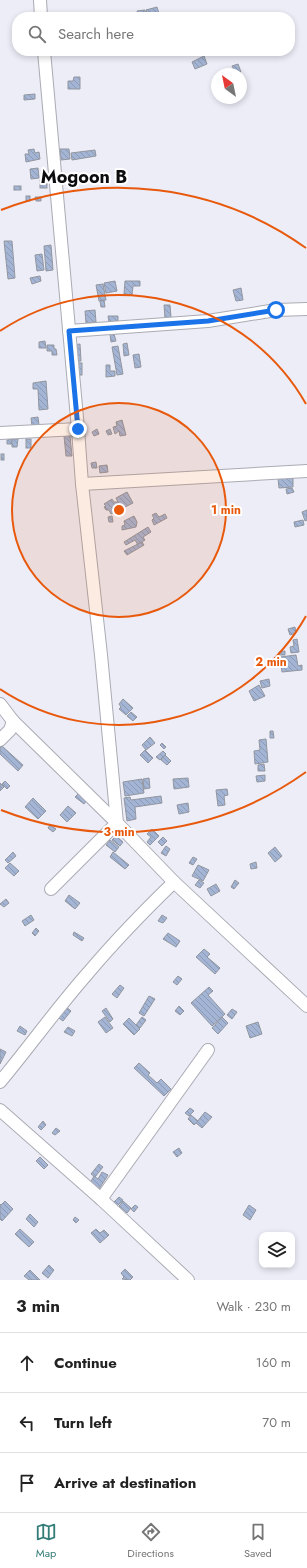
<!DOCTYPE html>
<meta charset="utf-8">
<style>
:root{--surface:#fff;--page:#f6f6f6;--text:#222;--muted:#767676;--line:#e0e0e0;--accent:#347c78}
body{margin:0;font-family:Jost,sans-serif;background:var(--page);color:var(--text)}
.controls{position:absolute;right:12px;bottom:12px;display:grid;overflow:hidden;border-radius:8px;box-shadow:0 2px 6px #0003}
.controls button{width:36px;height:36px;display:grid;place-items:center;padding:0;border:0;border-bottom:1px solid var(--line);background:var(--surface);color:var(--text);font:20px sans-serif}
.compass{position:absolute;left:211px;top:68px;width:36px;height:36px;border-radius:50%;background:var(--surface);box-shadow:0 2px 6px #0003;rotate:327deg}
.stop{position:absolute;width:12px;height:12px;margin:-9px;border:3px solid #1a73e8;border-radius:50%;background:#fff}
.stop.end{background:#1a73e8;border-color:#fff;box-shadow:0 1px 4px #0008}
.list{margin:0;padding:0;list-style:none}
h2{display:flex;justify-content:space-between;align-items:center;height:52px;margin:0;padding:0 16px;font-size:17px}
h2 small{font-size:13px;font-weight:400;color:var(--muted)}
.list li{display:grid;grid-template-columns:26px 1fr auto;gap:12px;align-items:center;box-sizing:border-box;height:60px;padding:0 16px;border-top:1px solid var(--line)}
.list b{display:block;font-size:15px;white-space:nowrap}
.list em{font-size:13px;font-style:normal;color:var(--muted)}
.icon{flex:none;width:22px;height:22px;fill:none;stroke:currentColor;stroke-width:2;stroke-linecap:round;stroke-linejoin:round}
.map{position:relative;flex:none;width:307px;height:1280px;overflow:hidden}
.search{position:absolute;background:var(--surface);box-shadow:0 2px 6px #0003;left:12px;right:12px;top:12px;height:44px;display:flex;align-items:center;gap:10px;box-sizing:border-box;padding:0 14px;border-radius:16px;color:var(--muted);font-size:15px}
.sheet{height:232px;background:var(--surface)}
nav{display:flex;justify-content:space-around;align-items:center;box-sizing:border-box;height:56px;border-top:1px solid var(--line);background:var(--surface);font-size:11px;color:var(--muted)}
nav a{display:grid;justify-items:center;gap:2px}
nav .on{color:var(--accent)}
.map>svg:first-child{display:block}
</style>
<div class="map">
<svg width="307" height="1280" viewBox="0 0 307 1280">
<defs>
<pattern id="building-back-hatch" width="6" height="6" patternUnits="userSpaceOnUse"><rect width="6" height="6" fill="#a3b4d4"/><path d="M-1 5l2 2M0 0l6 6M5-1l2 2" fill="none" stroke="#8b9ab5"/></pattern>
</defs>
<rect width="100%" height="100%" fill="#ecedf7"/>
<g fill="url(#building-back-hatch)" stroke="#92969f">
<polygon points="157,7 160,17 148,17 146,10"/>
<polygon points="145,10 146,17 139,17 137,11"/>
<polygon points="204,56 207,64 195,69 192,62"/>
<polygon points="238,64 241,72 232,74 230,71 234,70 232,66"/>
<polygon points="229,70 230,74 226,74 225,71"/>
<polygon points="74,77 80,77 80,89 68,89 68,81 73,81"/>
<polygon points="35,94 35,99 24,100 24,95"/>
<polygon points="34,149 35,153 39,152 40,159 26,162 25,154 29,154 28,150"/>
<polygon points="60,149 69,149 70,159 61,160"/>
<polygon points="95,150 96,156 72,160 71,153"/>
<polygon points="38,168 39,178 31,179 30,169"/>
<rect x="40" y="180" width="7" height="8"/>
<rect x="14" y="186" width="7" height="4"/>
<rect x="26" y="196" width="4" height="5"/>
<polygon points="35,197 41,197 41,201 36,201"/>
<polygon points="4,241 12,241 15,278 8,279"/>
<polygon points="51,245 53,270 46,271 44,246"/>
<polygon points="42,254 44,270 37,271 35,255"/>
<polygon points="40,276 41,281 32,284 30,278"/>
<polygon points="115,281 117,291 106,293 104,283"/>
<polygon points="125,281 140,281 140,286 133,286 132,295 124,294"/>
<polygon points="103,284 106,300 99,301 96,285"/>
<polygon points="241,288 243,300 236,301 233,290"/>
<polygon points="104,300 105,307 101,307 100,301"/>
<polygon points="164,305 170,305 171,317 165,318"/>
<polygon points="95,310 96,322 86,323 85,311"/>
<polygon points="108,316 118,316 118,321 109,322"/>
<polygon points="110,334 114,334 116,341 111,342"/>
<polygon points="45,341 46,348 39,348 39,342"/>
<polygon points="127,343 129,355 124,356 123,344"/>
<polygon points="80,344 81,361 74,362 73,345"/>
<polygon points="47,345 54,345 54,349 56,349 57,355 52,355 52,351 47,351"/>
<polygon points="118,346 123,374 117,375 112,347"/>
<polygon points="139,354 141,367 135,368 133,355"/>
<rect x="76" y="363" width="6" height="12"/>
<polygon points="106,365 110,365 110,371 115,371 115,376 106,377"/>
<polygon points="46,381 48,409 39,410 38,389 33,389 33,383"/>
<polygon points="38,417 39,425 32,426 31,418"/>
<polygon points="122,420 126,435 120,436 119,431 115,434 113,427 117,426 116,422"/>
<polygon points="97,429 99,434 94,436 92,432"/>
<polygon points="110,429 112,434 108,435 106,431"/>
<polygon points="64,436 70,436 72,456 66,456"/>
<polygon points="12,439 12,444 7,444 7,440"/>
<polygon points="12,439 18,439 17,447 12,447"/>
<rect x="26" y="439" width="5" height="9"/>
<rect x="1" y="454" width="3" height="6"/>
<polygon points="96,462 97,468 92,468 91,463"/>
<polygon points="107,465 108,472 100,473 99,466"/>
<polygon points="293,477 293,487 279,488 278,478"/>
<polygon points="292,488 294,492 287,494 286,489"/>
<polygon points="127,492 133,503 121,509 116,498"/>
<polygon points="112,499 114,502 117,502 119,506 117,508 118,510 111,514 109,510 106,510 104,507 106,506 104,504"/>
<polygon points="307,510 307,520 305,521 302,512"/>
<polygon points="156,513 159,517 165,514 167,518 154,525 152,520 154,518 152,515"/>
<polygon points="112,516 113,522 109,522 108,517"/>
<polygon points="134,516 137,522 136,527 122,530 122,526 125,525 124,521"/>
<polygon points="303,520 304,525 295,527 294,522"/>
<polygon points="148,527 151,532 143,537 145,540 138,545 135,540 126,545 124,542"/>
<polygon points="142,542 144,545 127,555 124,551"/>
<polygon points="295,627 296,633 290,635 288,629"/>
<polygon points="297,639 299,652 291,653 290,647 294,646 293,640"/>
<polygon points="285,651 285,655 279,655 279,652"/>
<polygon points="296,655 298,666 302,665 302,670 282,672 280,657"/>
<polygon points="269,679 270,686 262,688 260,681"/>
<polygon points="259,685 265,696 254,701 249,691"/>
<polygon points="123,699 133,708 126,715 119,709 121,707 119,704"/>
<polygon points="131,712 137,717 133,721 127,716"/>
<polygon points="270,731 273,731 274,738 270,738"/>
<polygon points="150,737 155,743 146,750 142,745"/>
<polygon points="266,739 268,762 255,764 254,751 260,750 259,740"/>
<polygon points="162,743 166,747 164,749 160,745"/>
<polygon points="2,746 23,765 18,771 0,754 0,748"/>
<polygon points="145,750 153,758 148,763 140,755"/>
<polygon points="163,751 166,754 160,760 156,757"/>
<polygon points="165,755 171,761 167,765 161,760"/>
<polygon points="264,764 265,771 258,771 258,765"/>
<polygon points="265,775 265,781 257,782 256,776"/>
<polygon points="149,778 150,788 144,789 143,779"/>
<polygon points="188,778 189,787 174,789 173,779"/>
<polygon points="142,779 144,793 125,796 123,782"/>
<polygon points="5,781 10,786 7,789 2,784"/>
<polygon points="0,783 4,787 0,791"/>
<polygon points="227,789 228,795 224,796 225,805 218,806 216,790"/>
<polygon points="79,793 87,800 84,804 75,797"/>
<polygon points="161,796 162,803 135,807 136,819 127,821 124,798 130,797 131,800"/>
<polygon points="33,798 46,811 38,819 25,807"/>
<polygon points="188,803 189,812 179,814 177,805"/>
<polygon points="68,806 76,813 67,822 60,815"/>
<polygon points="50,825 56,829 53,832 48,828"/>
<polygon points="152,829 159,836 150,845 147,842 151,837 147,834"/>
<polygon points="116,836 123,842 120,846 112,840"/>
<polygon points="163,837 167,841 162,846 158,842"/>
<polygon points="110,840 119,847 115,852 106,845"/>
<polygon points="166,846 170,849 166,856 161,853"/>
<polygon points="275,847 282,856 275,862 268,853"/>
<polygon points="13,852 16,856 8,863 5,860"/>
<polygon points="113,852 129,865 125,869 110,857"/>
<polygon points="193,857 197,859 193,865 189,863"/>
<polygon points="256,862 257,868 251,869 250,864"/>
<polygon points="10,863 19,871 14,876 5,868"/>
<polygon points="198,865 209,870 203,881 192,876"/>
<polygon points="199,880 204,883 200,888 195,885"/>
<polygon points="235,880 239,883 234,889 231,887"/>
<polygon points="216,884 220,891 211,896 207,889"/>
<polygon points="69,895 80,903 75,909 65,901"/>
<polygon points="6,899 9,903 4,907 0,904"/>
<polygon points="31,915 34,920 25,926 22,921"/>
<polygon points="162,915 167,918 163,923 158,921"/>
<polygon points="36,928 39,931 35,936 32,933"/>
<polygon points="74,932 84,938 82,941 73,935"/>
<polygon points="168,933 180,941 176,947 163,939"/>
<polygon points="204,949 210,954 207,957 220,968 215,974 196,957"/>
<polygon points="178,976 182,979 177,985 173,982"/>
<polygon points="120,985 124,988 117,998 112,994"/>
<polygon points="209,987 213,991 208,995 225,1014 212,1026 191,1003"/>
<polygon points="149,996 155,999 144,1016 139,1013"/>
<polygon points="65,1006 71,1011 63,1021 56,1016"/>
<polygon points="179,1006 184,1011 180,1015 175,1011"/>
<polygon points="106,1008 113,1019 110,1022 102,1011"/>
<polygon points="232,1009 237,1012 232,1019 227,1015"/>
<polygon points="105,1017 113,1028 106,1033 98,1022"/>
<polygon points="142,1017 146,1020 140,1028 136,1025"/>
<polygon points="222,1017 228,1023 218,1034 212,1028"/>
<polygon points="129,1018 140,1029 134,1035 123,1024"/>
<polygon points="258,1022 262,1034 250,1038 246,1026"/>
<polygon points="20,1026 27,1031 25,1035 17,1031"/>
<polygon points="68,1027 75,1031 72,1036 64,1032"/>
<polygon points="0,1049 6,1052 0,1064"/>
<polygon points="139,1063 150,1073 148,1075 157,1083 161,1079 171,1089 164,1096 134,1068"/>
<polygon points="190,1108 194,1111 189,1116 185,1113"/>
<polygon points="205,1112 212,1117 202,1128 196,1123"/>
<polygon points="191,1115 198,1121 194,1125 188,1119"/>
<polygon points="43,1121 46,1125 41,1130 38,1127"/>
<polygon points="56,1128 60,1131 55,1135 52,1133"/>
<polygon points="179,1148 182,1153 177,1157 173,1152"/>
<polygon points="40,1157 48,1165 44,1169 36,1161"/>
<polygon points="99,1164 103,1167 95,1177 91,1174"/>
<polygon points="102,1172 108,1175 99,1189 90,1183 94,1176 98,1179"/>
<polygon points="119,1197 123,1200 116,1207 112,1204"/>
<polygon points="5,1201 13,1209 2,1221 0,1219 0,1204 1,1205"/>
<polygon points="123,1201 131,1208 127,1213 119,1206"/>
<polygon points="135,1205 138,1207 134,1212 131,1209"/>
<polygon points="249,1205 256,1210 250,1220 243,1215"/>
<polygon points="30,1214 38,1222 34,1227 26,1219"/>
<polygon points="75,1217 79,1220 76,1223 73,1220"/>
<polygon points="20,1229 34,1242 29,1247 15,1234"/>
<polygon points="96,1229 100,1233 104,1230 109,1235 100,1243 91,1233"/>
<polygon points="49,1265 54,1270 48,1278 42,1273"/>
<polygon points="125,1269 133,1277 130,1280 122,1279 124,1277 121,1273"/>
<polygon points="30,1270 40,1280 29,1280 24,1276"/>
</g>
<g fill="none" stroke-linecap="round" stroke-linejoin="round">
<defs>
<g id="minor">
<polyline points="40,0 41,17"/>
<polyline points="44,51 78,429 82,484 101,655 117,823 51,889"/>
<polyline points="69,331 208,321 276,310 307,309"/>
<polyline points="0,433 78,429"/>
<polyline points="82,484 307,471"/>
<polyline points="0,704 13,721 117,823 174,882 307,1006"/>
<polyline points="0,740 10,730 13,721"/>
<path d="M0,1082C30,1046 57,1008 88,973C115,941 144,911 174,882"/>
<polyline points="0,1110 101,1199 188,1280"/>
<polyline points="101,1199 208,1050"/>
</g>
</defs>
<use href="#minor" stroke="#aaabb4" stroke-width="14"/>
<use href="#minor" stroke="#fff" stroke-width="12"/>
</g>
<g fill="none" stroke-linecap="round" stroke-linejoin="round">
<polyline stroke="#1a73e8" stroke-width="5" points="78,429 69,331 208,321 276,310"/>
</g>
<circle cx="119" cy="510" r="107" fill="#e8590c" fill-opacity=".12"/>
<g fill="none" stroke="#e8590c" stroke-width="2">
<circle cx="119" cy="510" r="107"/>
<path d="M306 616A215 215 0 0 1 0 689M0 331A215 215 0 0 1 306 404"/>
<path d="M306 772A322 322 0 0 1 1 810M1 210A322 322 0 0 1 306 248"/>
</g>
<g text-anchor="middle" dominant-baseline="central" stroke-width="4" stroke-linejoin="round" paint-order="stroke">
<g font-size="18" font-weight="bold" fill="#0c0c0f" stroke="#fff">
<text x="84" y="177">Mogoon B</text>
</g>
</g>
<circle cx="119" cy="510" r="6" fill="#e8590c" stroke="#fff" stroke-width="2"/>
<g font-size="12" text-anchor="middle" font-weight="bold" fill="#e8590c" stroke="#fff" stroke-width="4" stroke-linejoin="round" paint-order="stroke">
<text x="226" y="514">1 min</text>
<text x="271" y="666">2 min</text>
<text x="119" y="836">3 min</text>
</g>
</svg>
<div class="controls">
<button><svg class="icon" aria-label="layers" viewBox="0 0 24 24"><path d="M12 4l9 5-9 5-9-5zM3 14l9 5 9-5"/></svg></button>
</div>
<svg class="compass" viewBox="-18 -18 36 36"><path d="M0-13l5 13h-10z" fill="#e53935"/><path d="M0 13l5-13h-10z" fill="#767676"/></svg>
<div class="stop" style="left:276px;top:310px"></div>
<div class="stop end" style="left:78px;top:429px"></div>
<div class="search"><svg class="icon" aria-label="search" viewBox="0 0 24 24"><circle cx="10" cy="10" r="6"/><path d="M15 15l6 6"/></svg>Search here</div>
</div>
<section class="sheet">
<h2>3 min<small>Walk · 230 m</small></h2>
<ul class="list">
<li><svg class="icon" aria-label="ahead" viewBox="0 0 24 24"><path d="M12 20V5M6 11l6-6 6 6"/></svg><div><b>Continue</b></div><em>160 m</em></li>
<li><svg class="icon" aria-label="left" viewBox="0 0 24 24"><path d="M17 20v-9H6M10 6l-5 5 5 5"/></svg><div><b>Turn left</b></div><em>70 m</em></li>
<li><svg class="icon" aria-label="arrive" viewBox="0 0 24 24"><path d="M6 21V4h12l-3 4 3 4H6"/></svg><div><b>Arrive at destination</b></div></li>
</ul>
</section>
<nav>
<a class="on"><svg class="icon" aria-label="map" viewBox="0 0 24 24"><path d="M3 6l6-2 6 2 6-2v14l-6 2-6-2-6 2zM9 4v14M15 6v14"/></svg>Map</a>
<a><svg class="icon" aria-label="directions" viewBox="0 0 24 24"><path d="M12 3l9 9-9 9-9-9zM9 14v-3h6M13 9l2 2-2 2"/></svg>Directions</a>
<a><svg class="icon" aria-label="saved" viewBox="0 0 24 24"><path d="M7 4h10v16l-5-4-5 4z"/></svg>Saved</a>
</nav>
